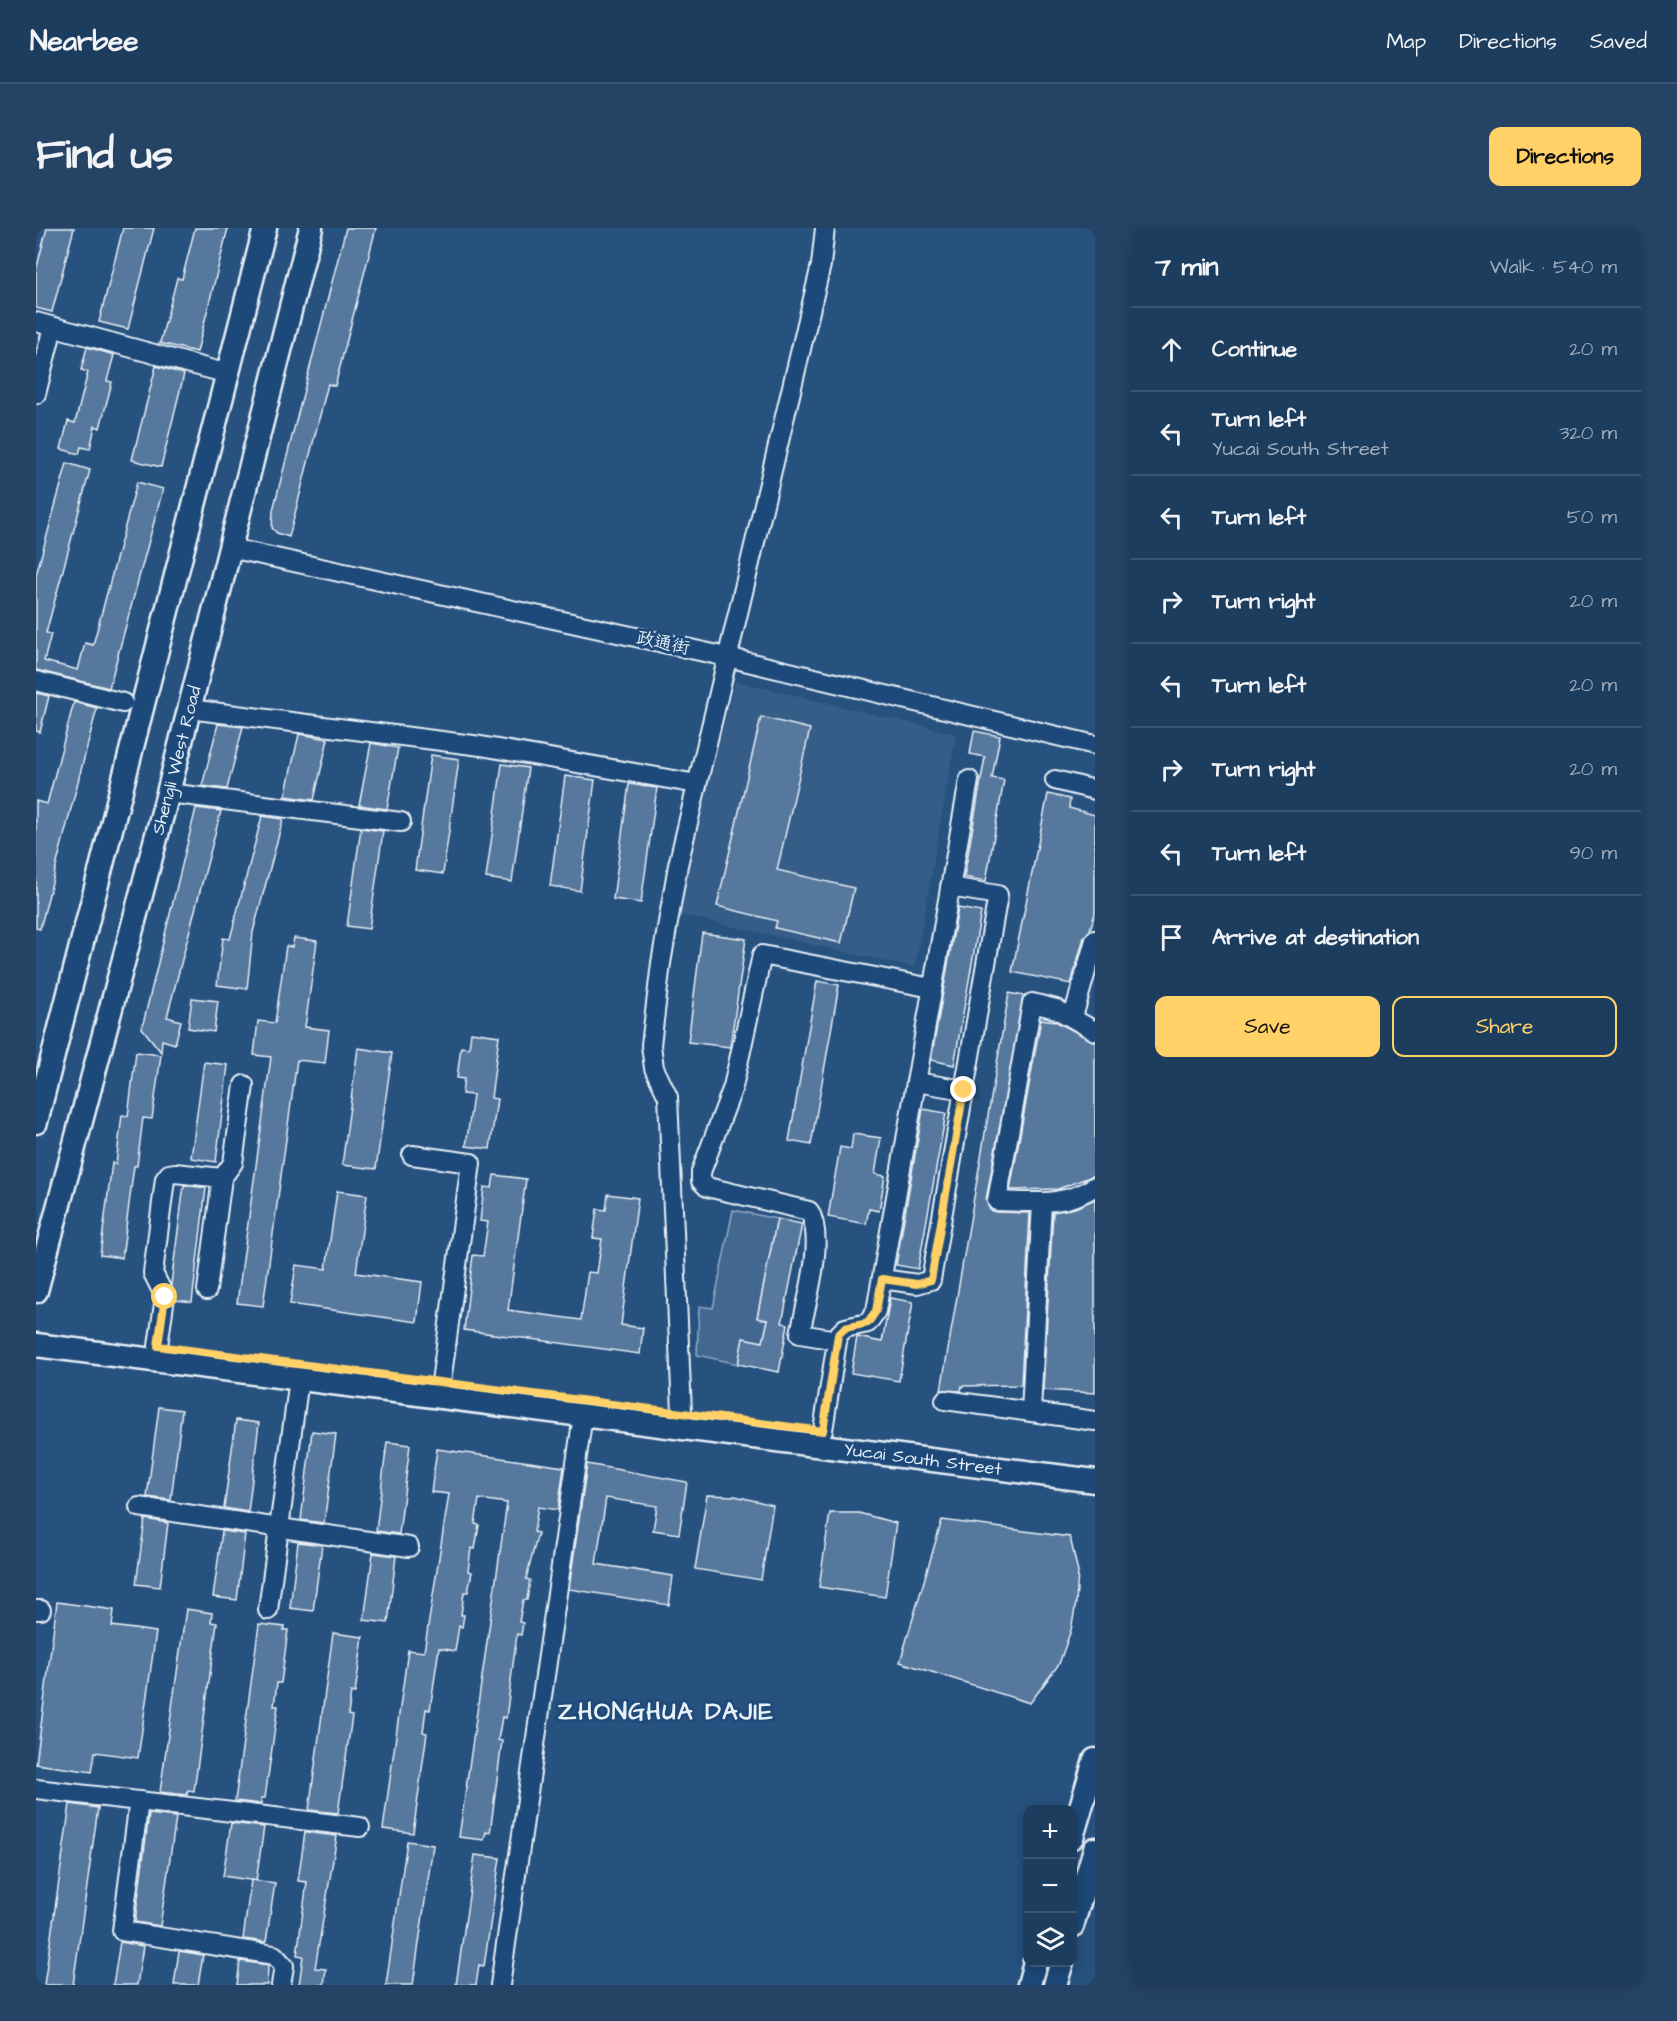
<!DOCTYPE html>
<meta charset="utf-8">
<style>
:root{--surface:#1d3d5f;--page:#254465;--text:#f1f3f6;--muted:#a0aebd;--line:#3b5674;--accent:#ffd166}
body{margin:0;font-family:"Architects Daughter","LXGW WenKai TC",sans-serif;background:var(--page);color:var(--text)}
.controls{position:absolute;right:18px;bottom:18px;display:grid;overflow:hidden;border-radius:12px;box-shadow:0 3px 15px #0003}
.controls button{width:54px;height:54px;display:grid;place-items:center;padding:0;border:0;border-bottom:2px solid var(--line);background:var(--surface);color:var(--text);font:30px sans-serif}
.stop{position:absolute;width:18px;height:18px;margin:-14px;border:4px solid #ffd166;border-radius:50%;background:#fff}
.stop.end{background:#ffd166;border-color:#fff;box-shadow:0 2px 6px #0008}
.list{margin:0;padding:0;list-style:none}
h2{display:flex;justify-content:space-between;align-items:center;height:78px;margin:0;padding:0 24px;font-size:26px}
h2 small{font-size:20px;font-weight:400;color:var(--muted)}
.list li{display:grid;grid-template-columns:39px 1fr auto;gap:18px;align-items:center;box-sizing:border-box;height:84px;padding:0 24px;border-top:2px solid var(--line)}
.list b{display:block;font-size:22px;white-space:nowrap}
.list p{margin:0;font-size:20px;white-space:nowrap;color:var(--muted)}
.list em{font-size:20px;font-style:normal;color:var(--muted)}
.actions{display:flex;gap:12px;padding:18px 24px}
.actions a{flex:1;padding:14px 0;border:2px solid var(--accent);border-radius:12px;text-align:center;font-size:21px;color:var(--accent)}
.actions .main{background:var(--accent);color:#111}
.icon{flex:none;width:33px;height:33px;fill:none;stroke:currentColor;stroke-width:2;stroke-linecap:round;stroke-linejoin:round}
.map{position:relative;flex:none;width:1059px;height:1757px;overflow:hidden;border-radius:12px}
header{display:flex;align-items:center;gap:36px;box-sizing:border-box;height:84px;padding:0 30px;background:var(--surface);border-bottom:2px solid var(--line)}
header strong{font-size:28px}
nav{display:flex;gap:33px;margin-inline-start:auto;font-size:21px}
.intro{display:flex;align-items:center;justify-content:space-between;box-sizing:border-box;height:144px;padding:0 36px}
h1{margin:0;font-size:42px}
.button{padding:15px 27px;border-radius:12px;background:var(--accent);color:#111;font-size:21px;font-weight:700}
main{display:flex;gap:36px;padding:0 36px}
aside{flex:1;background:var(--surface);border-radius:12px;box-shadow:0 3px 15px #0003}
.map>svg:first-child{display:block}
</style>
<header>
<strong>Nearbee</strong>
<nav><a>Map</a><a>Directions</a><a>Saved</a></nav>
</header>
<div class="intro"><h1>Find us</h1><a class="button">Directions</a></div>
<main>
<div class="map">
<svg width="1059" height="1757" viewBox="0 0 1059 1757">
<rect width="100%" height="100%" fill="#27517f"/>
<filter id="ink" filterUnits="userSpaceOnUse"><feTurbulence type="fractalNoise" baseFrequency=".0167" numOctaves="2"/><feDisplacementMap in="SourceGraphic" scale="12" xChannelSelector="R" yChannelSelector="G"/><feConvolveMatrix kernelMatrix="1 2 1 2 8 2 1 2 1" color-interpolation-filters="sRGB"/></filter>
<g filter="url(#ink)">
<polygon fill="#355d88" points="699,453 920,506 879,740 641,686"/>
<polygon fill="#436891" stroke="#96acc4" stroke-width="1.5" points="697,982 741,991 721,1089 732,1092 727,1114 702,1136 661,1127 663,1078 677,1080"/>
<g fill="#57789d" stroke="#e8f1f8" stroke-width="1.5">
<polygon points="11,0 38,0 16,84 0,80 0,42"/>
<polygon points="87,0 118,0 92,101 63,94"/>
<polygon points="159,0 192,0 161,124 124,115 141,50 146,51"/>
<polygon points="310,0 340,0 299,158 292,156 253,309 241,305 236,300 237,282"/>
<polygon points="51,119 78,127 71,153 76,154 64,200 59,198 54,221 45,219 43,226 25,221 32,193 39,195 52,144 45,142"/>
<polygon points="120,138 148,146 125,239 96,232"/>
<polygon points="31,235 54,242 10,405 15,406 8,433 42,442 49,415 57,417 101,254 127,261 73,460 0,442 0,347"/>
<polygon points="0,465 13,468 4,504 0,503"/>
<polygon points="38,474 61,480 4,701 0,700 0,573 11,576"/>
<polygon points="725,489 774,501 741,642 818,660 805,715 739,700 741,693 681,678"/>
<polygon points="182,496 207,499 191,561 166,558"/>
<polygon points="938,503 964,508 956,550 968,552 950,653 928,649 949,529 934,526"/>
<polygon points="263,506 292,511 278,572 249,568"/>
<polygon points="335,515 362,520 351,581 323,577"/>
<polygon points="395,527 423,531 407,646 379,642"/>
<polygon points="466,536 492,540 476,654 450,650"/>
<polygon points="529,548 559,552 544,663 514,658"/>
<polygon points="593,556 621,560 605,675 577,671"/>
<polygon points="1012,566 1034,571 1033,580 1059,587 1059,685 1054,702 1048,709 1035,756 976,744"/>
<polygon points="160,580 185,583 131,789 145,793 139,816 126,812 125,824 106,800"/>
<polygon points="226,588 247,591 217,704 211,761 181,757 187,710 194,711"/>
<polygon points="325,600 347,603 333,701 311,698"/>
<polygon points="922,680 945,684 918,837 895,832"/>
<polygon points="666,705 710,711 694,819 652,814"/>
<polygon points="258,710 281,713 269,799 293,802 289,835 261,832 227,1078 201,1075 235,829 218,827 222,793 239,795 250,718 256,719"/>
<polygon points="781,753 803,757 775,917 753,913"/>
<polygon points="973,765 988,768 950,972 954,982 960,984 994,985 985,1157 926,1158 925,1163 905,1162"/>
<polygon points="156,770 182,773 178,804 152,800"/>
<polygon points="1005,791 1019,793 1059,814 1059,947 1022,961 974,962"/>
<polygon points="435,804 463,808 455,870 461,871 454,921 430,918 437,867 426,866 428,851 421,850 425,819 433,820"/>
<polygon points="322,820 356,825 340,941 306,937"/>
<polygon points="100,824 125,827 116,891 107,890 101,938 98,938 86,1030 64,1027 76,935 80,936 86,887 92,888"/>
<polygon points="168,834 192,837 180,934 155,930"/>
<polygon points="887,881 910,885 882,1041 860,1037"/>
<polygon points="817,906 845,910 839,946 849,948 843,983 833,981 830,996 792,989 804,919 815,921"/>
<polygon points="458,947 490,951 472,1082 545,1092 552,1044 561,1045 566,1011 557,1010 561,981 570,982 572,966 602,970 585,1097 607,1100 604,1126 428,1102 437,1027 447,1028 452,994 444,993 448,959 456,960"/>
<polygon points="148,957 170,960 156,1074 140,1072 135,1056"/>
<polygon points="301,963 331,967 320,1045 386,1054 381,1094 254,1076 260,1037 290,1041"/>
<polygon points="1059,971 1059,1165 1007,1162 1017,984 1039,980"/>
<polygon points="741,991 766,996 746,1095 752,1096 743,1144 702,1136 707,1110 727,1114 732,1092 721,1090"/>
<polygon points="854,1070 877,1074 863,1153 815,1145 821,1109 846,1114"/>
<polygon points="123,1179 146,1182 135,1272 111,1269"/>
<polygon points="200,1192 223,1195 212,1284 188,1280"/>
<polygon points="276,1203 300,1206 288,1295 265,1292"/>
<polygon points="351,1214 374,1217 363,1306 340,1303"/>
<polygon points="401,1221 528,1239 522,1282 502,1279 498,1304 502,1305 490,1351 494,1352 491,1372 487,1372 483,1394 487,1395 485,1407 481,1406 470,1490 466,1489 462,1512 466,1513 454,1605 450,1604 448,1612 423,1609 471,1275 443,1271 439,1296 443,1297 439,1321 435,1320 432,1343 436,1344 432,1364 428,1364 425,1387 428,1387 426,1399 423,1398 419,1423 403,1420 394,1482 390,1481 387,1504 391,1505 377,1605 347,1601 372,1422 388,1424 413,1266 395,1264"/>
<polygon points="551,1236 651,1254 643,1306 617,1302 621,1278 570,1270 560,1336 637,1348 633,1377 533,1361"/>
<polygon points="671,1267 699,1268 737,1277 725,1352 659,1341"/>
<polygon points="794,1285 823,1285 860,1295 849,1369 783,1359"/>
<polygon points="109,1291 132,1295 124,1359 100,1356"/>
<polygon points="906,1292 1034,1309 1042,1344 1040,1375 1035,1402 1023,1436 994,1475 864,1434"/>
<polygon points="186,1303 209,1306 201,1372 177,1369"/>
<polygon points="262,1314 286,1317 277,1383 254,1380"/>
<polygon points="337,1325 360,1328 352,1395 328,1392"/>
<polygon points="21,1374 78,1382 76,1398 120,1404 102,1530 59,1524 56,1544 0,1536"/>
<polygon points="150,1381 176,1385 175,1394 181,1395 158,1563 152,1562 151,1567 124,1564"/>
<polygon points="223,1396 249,1399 248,1402 252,1402 245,1455 241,1455 238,1478 242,1478 229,1570 225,1570 225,1576 199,1573"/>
<polygon points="297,1405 327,1409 319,1465 315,1464 312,1487 316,1488 302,1585 273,1582"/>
<polygon points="34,1576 62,1580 37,1757 8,1757"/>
<polygon points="113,1586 140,1589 124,1698 99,1694"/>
<polygon points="195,1595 228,1599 220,1653 187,1648"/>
<polygon points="269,1604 301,1608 279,1740 290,1741 288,1757 263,1757 267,1728 261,1727 271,1654 262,1653"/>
<polygon points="371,1613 397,1617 377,1757 350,1757"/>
<polygon points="439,1627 464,1630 448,1738 443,1737 440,1757 420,1757"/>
<polygon points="215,1652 239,1655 230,1714 207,1711"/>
<polygon points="84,1714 107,1718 101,1757 77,1757"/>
<polygon points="143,1723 167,1727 162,1757 138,1757"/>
<polygon points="204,1733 232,1737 231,1757 201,1757"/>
</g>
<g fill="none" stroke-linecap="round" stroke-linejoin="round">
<defs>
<g id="minor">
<polyline points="0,94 192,146"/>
<polyline points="0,166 17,99"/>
<polyline points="194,320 691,429 1059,517"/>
<polyline points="0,453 87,475"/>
<polyline points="153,481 445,518 661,556"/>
<polyline points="1019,552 1059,562"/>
<polyline points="132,565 365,594"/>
<polyline points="1037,789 1059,712"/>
<path d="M1059,803L1020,781L996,775L961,973C994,974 1031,979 1059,958"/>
<polyline points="880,854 928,862"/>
<polyline points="376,927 435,935 405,1154"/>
<polyline points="846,1051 881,1056 895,1052 962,667 914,659"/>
<polyline points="171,1062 186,950 197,935 208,857"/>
<path d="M801,1112L764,1106C770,1074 790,1011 773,983L671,959L665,953V944L697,859L726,727L896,760"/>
<polyline points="122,1118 129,1069 117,1045 129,951 133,946 139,945 186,950"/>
<polyline points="909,1172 1059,1193"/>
<polyline points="646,1184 632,869 618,840 615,817 625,735 642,637 785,37 789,0"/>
<polyline points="995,1184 1006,974"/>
<polyline points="787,1202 802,1107 809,1100 832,1095 840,1083 933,552"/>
<polyline points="103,1279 373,1319"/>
<polyline points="0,1382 5,1382"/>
<polyline points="232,1382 263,1151"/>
<polyline points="0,1561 324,1599"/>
<polyline points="103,1573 86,1703 238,1727 248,1738 245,1757"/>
<polyline points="464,1757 547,1187"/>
</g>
<g id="major">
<polyline points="0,894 229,0"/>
<path id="s1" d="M0,1063L132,565L275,0"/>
<path id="s2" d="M0,1117L1059,1253"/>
<polyline points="1036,1609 1059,1532"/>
<polyline points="1036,1698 1059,1621"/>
<polyline points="993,1757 999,1734"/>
<polyline points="1019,1757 1026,1734"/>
</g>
</defs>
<use href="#minor" stroke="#e8f1f8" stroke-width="22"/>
<use href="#major" stroke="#e8f1f8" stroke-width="27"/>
<use href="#minor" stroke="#1f4a7a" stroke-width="18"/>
<use href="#major" stroke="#1f4a7a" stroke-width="22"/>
</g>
</g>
<g fill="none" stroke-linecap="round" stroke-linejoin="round" filter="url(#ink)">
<polyline stroke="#ffd166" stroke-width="8" points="129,1069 122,1118 787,1203 802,1107 809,1100 832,1095 840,1083 846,1051 881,1056 895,1052 928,862"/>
</g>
<g text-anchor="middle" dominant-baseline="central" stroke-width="6" stroke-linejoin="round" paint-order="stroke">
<g font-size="18" fill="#e8f1f8" stroke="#1f4a7a">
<text transform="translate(627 415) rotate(12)">政通街</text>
<text stroke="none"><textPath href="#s1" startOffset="549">Shengli West Road</textPath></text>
<text stroke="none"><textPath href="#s2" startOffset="894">Yucai South Street</textPath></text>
</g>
<g font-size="24" font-weight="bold" letter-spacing="1.5" fill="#e8f1f8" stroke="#1f4a7a">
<text x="630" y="1484">ZHONGHUA DAJIE</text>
</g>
</g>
</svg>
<div class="controls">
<button>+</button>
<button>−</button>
<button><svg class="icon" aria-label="layers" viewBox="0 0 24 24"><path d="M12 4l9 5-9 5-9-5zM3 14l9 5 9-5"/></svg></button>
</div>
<div class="stop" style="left:129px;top:1069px"></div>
<div class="stop end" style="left:928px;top:862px"></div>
</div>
<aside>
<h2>7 min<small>Walk · 540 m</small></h2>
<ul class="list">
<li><svg class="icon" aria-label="ahead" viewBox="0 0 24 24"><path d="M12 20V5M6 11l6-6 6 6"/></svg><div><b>Continue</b></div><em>20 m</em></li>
<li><svg class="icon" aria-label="left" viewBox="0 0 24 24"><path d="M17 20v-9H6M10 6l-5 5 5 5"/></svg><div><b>Turn left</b><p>Yucai South Street</p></div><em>320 m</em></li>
<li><svg class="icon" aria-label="left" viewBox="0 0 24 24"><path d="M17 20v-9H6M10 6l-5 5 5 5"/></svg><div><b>Turn left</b></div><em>50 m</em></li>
<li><svg class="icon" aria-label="right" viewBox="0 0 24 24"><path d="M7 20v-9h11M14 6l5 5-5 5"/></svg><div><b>Turn right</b></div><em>20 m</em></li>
<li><svg class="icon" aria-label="left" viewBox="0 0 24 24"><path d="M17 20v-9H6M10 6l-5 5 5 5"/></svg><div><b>Turn left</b></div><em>20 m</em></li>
<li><svg class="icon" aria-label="right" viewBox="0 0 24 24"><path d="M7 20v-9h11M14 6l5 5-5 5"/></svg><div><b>Turn right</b></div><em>20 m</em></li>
<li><svg class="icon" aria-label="left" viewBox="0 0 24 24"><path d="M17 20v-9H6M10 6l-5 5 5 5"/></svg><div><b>Turn left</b></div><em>90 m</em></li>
<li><svg class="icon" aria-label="arrive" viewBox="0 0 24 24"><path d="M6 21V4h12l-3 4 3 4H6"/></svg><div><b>Arrive at destination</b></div></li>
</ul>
<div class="actions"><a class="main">Save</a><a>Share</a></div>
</aside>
</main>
